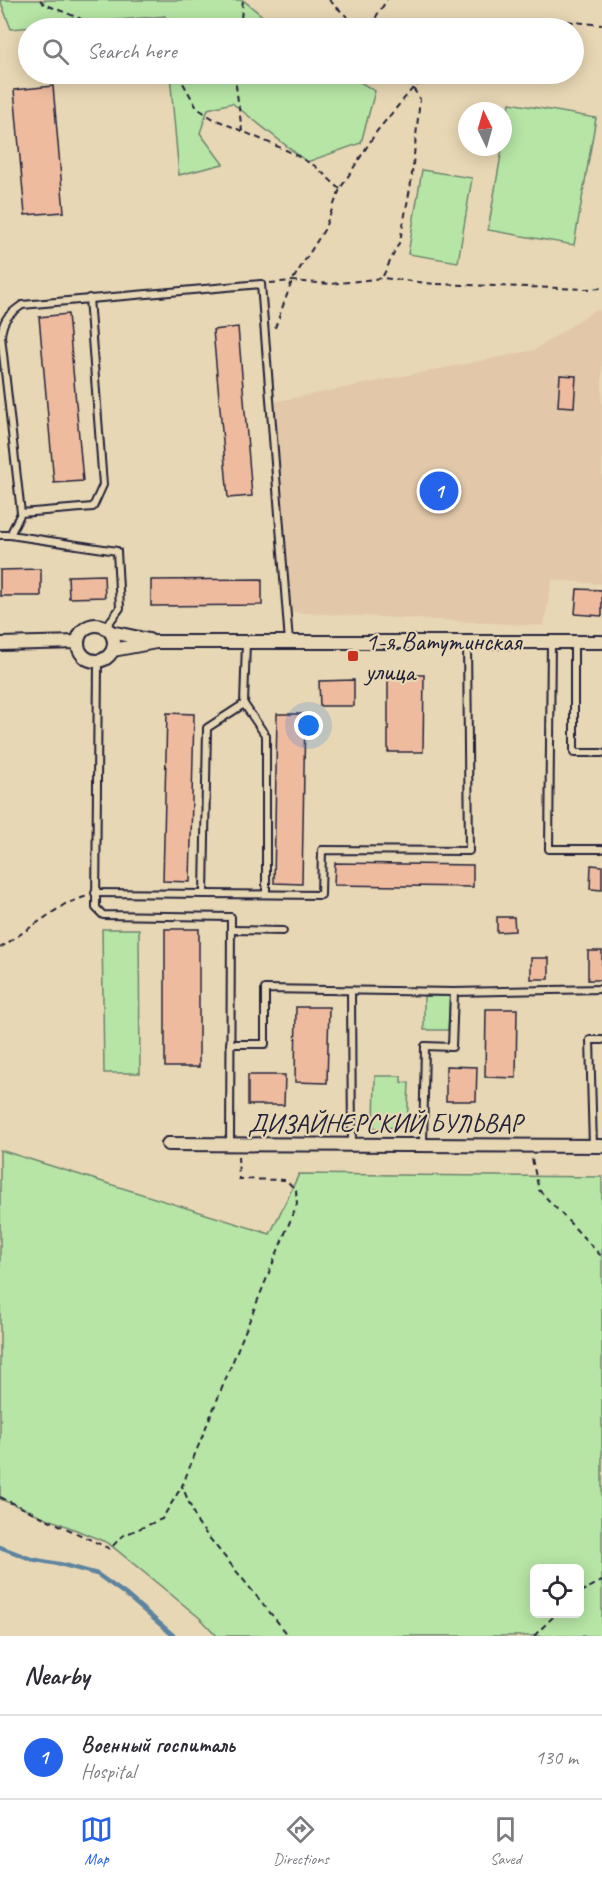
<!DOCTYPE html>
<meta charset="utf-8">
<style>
:root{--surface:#fff;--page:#f2f2f3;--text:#2b2b33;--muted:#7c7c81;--line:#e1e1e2;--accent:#2563eb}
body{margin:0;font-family:Caveat,sans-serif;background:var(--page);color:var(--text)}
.controls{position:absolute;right:18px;bottom:18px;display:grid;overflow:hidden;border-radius:9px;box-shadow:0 3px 15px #0003}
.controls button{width:54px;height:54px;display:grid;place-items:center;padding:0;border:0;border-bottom:2px solid var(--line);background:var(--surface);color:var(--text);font:30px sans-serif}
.compass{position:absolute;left:458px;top:102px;width:54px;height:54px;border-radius:50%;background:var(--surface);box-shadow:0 3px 15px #0003;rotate:355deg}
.you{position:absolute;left:309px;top:726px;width:21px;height:21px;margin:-15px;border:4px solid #fff;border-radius:50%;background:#1a73e8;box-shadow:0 0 0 9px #1a73e833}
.badge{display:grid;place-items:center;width:39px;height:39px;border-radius:50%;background:var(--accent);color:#fff;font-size:20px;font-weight:700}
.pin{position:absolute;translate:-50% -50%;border:3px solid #fff;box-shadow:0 2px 6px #0006}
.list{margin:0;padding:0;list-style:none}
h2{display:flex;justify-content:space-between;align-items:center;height:78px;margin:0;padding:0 24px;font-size:26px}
h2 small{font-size:20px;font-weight:400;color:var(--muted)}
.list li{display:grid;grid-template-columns:39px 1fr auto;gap:18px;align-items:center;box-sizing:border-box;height:84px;padding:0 24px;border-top:2px solid var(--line)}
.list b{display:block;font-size:22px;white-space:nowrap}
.list p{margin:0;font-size:20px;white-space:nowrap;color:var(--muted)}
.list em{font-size:20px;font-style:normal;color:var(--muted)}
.icon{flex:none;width:33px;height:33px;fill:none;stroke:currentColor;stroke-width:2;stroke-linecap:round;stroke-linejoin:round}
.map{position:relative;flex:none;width:602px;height:1636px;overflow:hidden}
.search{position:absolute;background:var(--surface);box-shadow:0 3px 15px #0003;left:18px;right:18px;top:18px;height:66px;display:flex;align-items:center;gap:15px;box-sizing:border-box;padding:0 21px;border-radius:33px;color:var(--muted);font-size:22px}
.sheet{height:162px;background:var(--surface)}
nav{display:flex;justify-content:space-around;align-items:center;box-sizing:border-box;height:84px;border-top:2px solid var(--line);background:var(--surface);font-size:16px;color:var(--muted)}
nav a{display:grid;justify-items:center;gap:3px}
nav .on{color:var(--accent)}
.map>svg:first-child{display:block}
</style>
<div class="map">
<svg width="602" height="1636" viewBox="0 0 602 1636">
<rect width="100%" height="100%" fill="#e8d7b4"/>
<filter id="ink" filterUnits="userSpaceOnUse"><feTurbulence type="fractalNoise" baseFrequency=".0167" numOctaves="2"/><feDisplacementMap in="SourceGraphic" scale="12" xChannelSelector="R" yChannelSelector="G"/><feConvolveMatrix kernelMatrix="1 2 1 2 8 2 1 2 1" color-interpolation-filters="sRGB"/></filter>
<g filter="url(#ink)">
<polygon fill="#e2c8a9" points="595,310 602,311 602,584 552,580 544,626 286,612 268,403 534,350"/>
<g fill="#b6e5a5" stroke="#6c8470" stroke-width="1.5" fill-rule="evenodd">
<polygon points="0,0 243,0 277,28 166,28 165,16 11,29"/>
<polygon points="170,74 347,74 375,91 361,143 307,162 232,103 208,109 200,133 223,164 179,175"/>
<polygon points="510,103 596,118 574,245 488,230"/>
<polygon points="422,170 472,178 458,262 408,254"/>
<polygon points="102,929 139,929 140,1073 104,1073"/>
<polygon points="424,996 450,996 448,1030 424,1030"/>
<polygon points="375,1076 401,1076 401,1082 409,1083 407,1127 374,1128"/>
<path d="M0,1150L270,1234L299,1174L602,1177V1636H217L201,1619L108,1543L0,1499ZM534,1568H580V1614H534Z"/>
</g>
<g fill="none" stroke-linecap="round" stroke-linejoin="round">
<polyline stroke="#5c84a0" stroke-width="4.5" points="0,1547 31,1559 64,1565 97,1574 125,1594 174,1636"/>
</g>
<g fill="#eebb9f" stroke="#22223b" stroke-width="1.5">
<polygon points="53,86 64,212 25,215 14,90"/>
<polygon points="68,314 83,481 54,483 39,317"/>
<polygon points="238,327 252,496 228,498 213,330"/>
<polygon points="560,375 576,376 574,407 558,406"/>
<polygon points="41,569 41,596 0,596 0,570"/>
<polygon points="104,575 105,597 69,598 68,576"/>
<polygon points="262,579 262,605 151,606 151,580"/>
<polygon points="577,589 602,590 602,616 575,614"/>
<polygon points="388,675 424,675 423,752 388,752"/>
<polygon points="354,680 354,706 320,706 319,681"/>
<polygon points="167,713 194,714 190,882 163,881"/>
<polygon points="277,714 305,714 302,884 274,883"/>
<polygon points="335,863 473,865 473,887 334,885"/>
<polygon points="591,865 602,866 602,890 590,889"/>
<polygon points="497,917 514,917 515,931 497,932"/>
<rect x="165" y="929" width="34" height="138"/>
<rect x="588" y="951" width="14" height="29"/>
<rect x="531" y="958" width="18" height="21"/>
<polygon points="296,1007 329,1007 327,1083 295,1082"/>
<polygon points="486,1009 517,1009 516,1078 485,1077"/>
<polygon points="446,1066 477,1067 476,1101 446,1101"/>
<polygon points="248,1075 285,1075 284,1105 248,1105"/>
</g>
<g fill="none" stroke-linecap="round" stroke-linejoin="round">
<defs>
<g id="lane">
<polyline points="21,513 93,507 103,485 89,298"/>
<polyline points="0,535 10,535 117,551 120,608 106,627"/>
<path d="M10,535L21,513L1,336C3,319 8,315 22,305L261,284L289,642"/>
<polyline points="551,641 549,849 602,849"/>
<polyline points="574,641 574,753 602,753"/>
<polyline points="98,661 96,908 103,915 231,917 230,1144"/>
<polyline points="244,704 246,642"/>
<polyline points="95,893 321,895 322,850 469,851 467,642"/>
<polyline points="204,894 207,728 244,704 266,736 266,894"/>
<polyline points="231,930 283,931"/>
<polyline points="351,991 352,1145"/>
<polyline points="230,1044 265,1044 265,989 454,992 602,989"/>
<polyline points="423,1145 425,1046 452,1047 454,992"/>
<polyline points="593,1146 590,1040 602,1040"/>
</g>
<g id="street">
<circle cx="96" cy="643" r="18"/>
<polyline points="111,632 149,640"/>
<polyline points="0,644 78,642"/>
<polyline points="113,650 156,642 602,642"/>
<polyline points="168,1144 602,1146"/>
</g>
</defs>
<use href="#lane" stroke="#22223b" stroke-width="10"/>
<use href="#street" stroke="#22223b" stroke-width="16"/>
<g stroke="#22223b" stroke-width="2" stroke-dasharray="6 4.5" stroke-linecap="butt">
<polyline points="40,0 44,4 79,18 99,28"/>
<polyline points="329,0 359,28"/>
<polyline points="240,28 243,0"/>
<polyline points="372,28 377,15 387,0"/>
<polyline points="516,28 556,20 602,25"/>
<polyline points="178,74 197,108 212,118 288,151 315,166 340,189"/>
<polyline points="236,74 236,86 242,131"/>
<polyline points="383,276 400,241 411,183 420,99 413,88 394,74"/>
<polyline points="270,283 292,281 331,284 383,278 435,284 587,289 602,288"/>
<polyline points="275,328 292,281 324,230 340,189 377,131 413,88 432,74"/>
<polyline points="0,948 65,904 87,896"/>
<polyline points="238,1156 239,1179 286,1180 296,1190 297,1204 182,1486 198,1524 289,1636"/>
<polyline points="532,1159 539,1190 602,1257"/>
<polyline points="0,1497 110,1549 122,1536 162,1519 182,1486"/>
<polyline points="580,1592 602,1581"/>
<polyline points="534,1636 556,1614"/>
</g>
<use href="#lane" stroke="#e8d7b4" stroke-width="6"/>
<use href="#street" stroke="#e8d7b4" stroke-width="12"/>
</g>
</g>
<rect fill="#c8321e" stroke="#e8d7b4" stroke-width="2" x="347" y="650" width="12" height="12" rx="3"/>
<g text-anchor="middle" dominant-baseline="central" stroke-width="4.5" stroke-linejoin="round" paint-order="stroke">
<g font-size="26" fill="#22223b" stroke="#e8d7b4" text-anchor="start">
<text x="365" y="641">1-я Ватутинская<tspan x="365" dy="30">улица</tspan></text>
</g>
<g font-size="26" fill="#22223b" stroke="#e8d7b4">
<text x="385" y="1123">ДИЗАЙНЕРСКИЙ БУЛЬВАР</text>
</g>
</g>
</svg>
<div class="controls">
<button><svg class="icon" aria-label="locate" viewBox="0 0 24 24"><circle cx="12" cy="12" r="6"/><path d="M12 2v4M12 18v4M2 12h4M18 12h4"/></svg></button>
</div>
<svg class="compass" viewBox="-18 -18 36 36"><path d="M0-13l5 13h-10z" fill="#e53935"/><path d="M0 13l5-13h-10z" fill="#7c7c81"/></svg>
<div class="you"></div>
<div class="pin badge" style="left:439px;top:491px">1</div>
<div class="search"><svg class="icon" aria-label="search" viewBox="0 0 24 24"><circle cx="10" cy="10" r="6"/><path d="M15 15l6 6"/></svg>Search here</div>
</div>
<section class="sheet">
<h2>Nearby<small></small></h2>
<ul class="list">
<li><span class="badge">1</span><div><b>Военный госпиталь</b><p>Hospital</p></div><em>130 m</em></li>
</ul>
</section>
<nav>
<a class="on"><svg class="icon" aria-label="map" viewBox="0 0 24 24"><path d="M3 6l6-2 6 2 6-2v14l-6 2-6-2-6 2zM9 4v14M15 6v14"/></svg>Map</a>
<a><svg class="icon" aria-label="directions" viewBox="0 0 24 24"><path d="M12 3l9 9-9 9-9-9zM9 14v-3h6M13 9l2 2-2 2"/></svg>Directions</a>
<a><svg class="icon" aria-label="saved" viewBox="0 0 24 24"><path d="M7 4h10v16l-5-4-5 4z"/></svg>Saved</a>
</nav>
